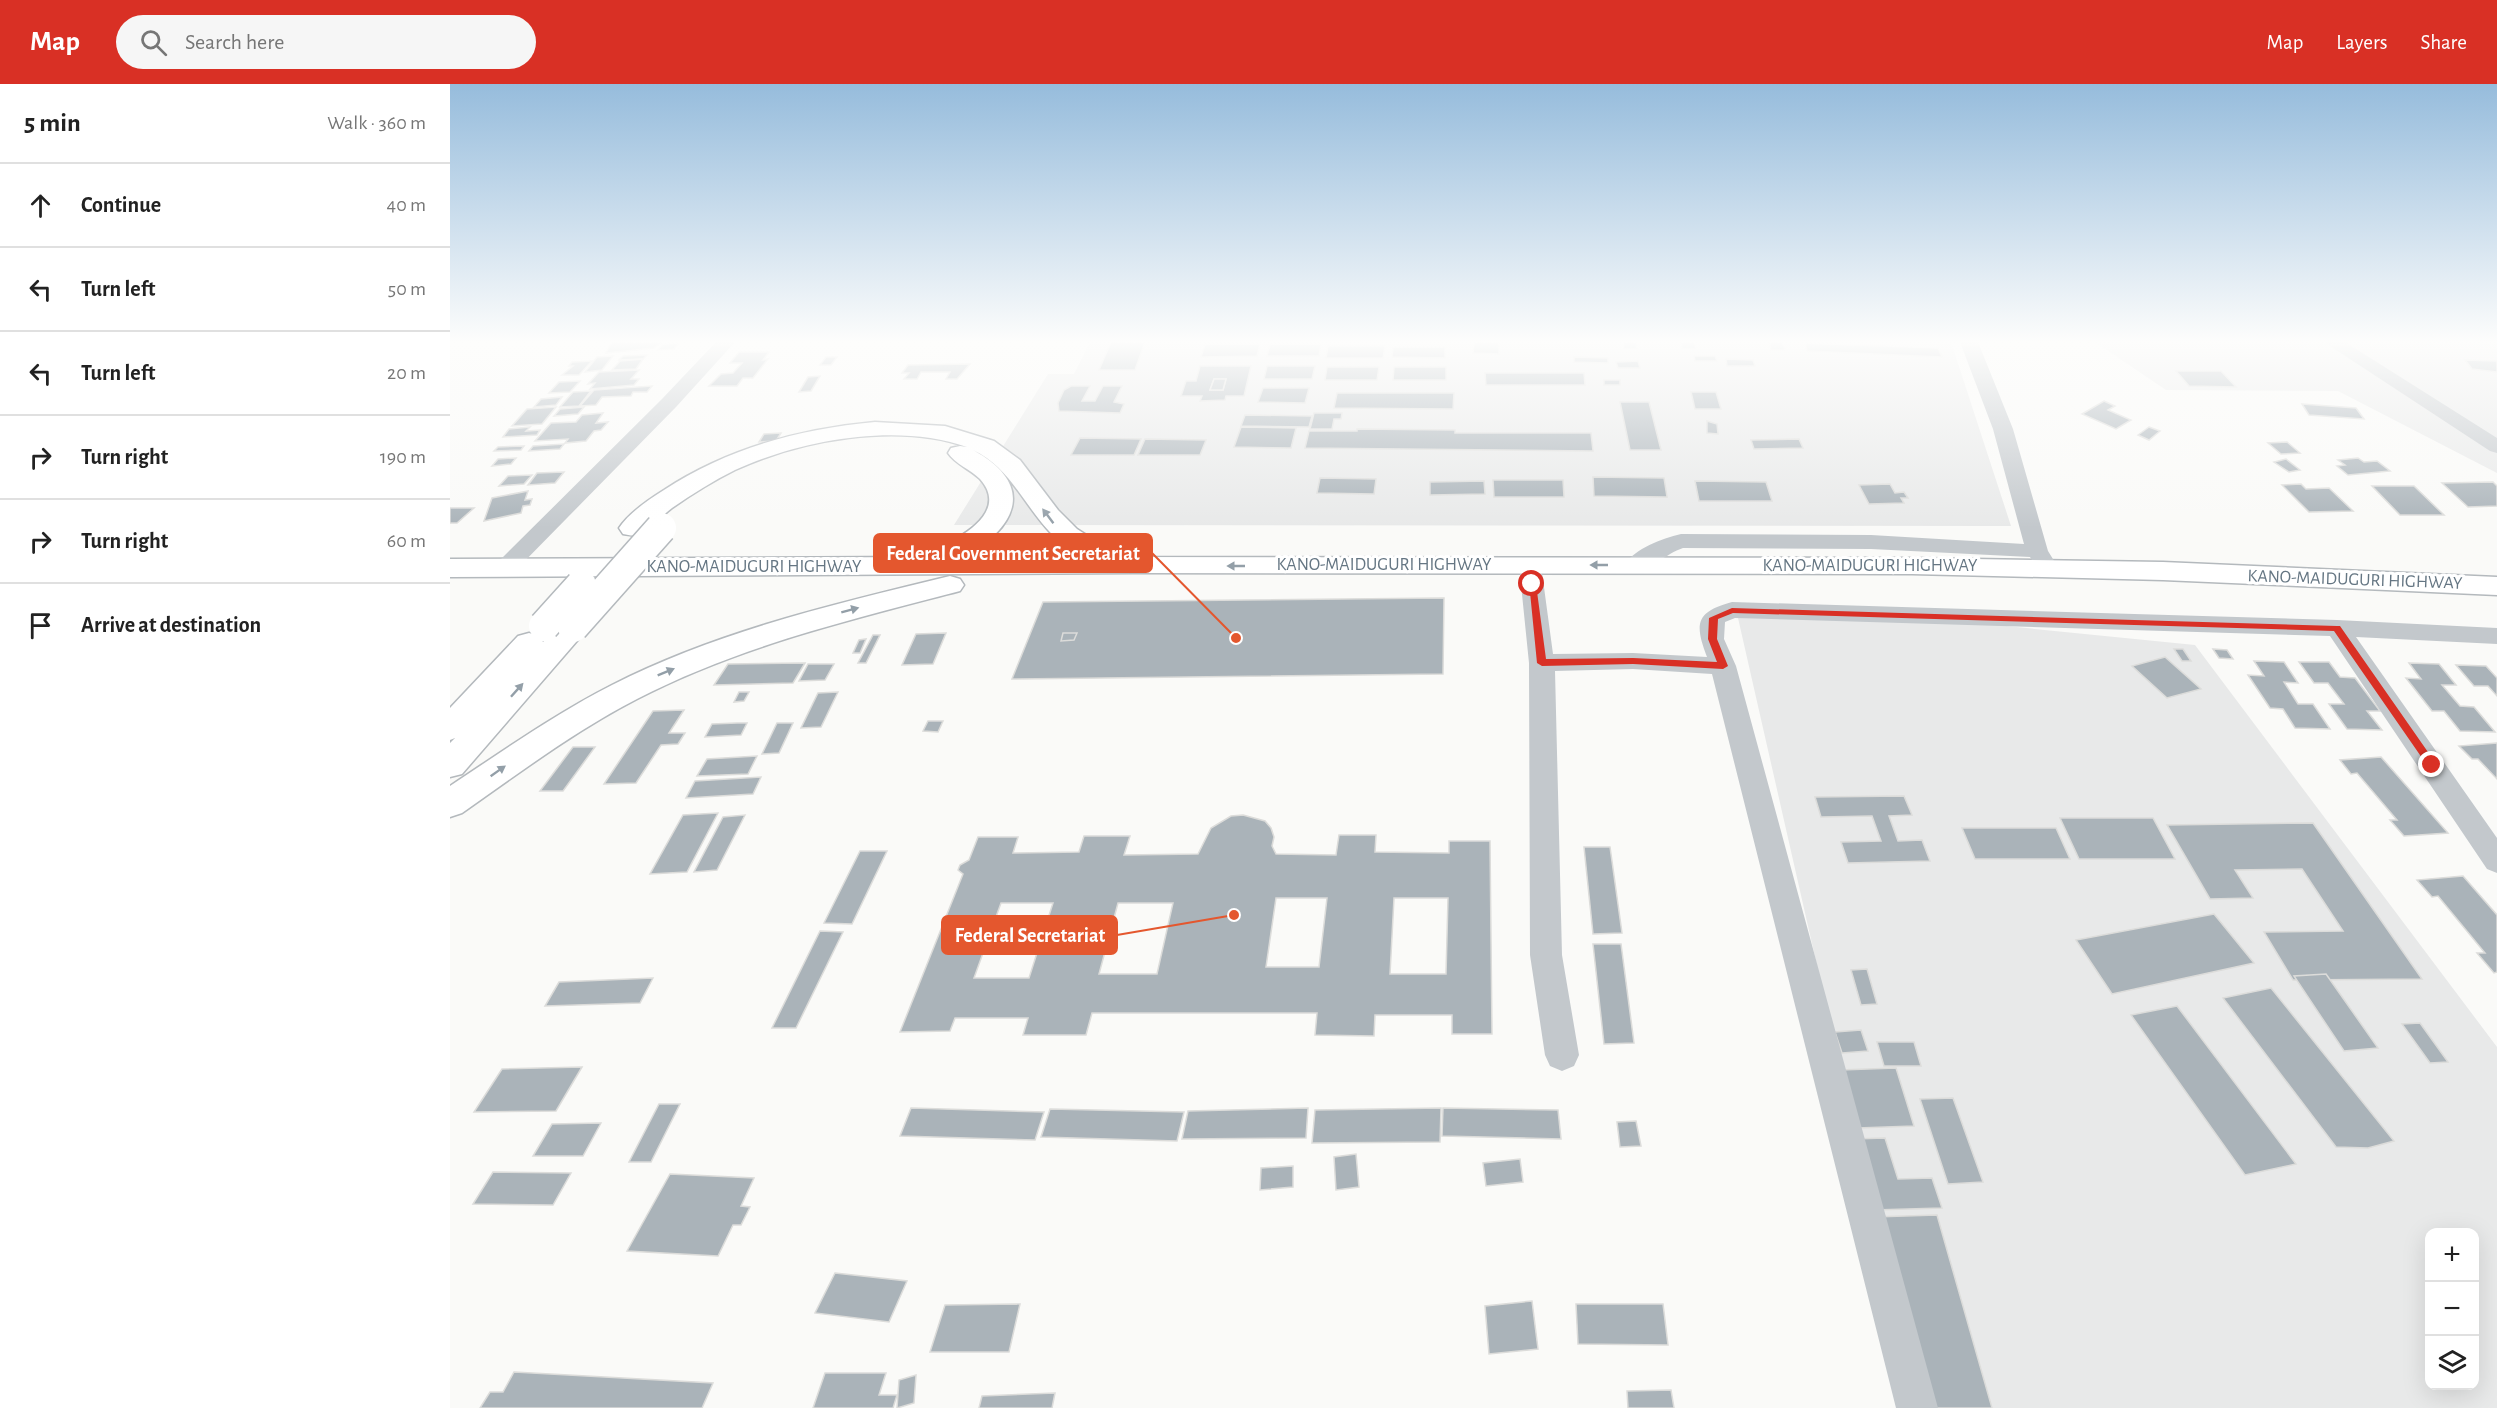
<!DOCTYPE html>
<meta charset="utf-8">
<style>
:root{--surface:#fff;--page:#f6f6f6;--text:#222;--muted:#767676;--line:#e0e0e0;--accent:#d93025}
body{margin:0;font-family:"Alegreya Sans",sans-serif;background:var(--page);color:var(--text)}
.controls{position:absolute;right:18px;bottom:18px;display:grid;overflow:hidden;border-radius:12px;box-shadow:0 6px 24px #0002}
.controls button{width:54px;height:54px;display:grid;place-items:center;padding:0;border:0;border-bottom:2px solid var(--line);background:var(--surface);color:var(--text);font:30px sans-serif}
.stop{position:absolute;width:18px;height:18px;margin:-14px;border:4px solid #d93025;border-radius:50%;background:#fff}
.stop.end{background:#d93025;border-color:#fff;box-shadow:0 2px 6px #0008}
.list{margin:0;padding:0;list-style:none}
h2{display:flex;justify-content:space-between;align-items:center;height:78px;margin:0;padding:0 24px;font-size:26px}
h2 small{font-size:20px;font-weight:400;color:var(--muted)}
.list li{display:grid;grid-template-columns:39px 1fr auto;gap:18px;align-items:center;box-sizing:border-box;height:84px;padding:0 24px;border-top:2px solid var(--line)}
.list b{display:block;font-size:22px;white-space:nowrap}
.list em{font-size:20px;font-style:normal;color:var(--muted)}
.icon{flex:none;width:33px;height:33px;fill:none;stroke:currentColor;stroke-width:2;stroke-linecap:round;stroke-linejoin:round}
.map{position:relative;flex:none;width:2047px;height:1324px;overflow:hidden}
header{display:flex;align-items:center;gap:36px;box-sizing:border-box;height:84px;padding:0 30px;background:var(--accent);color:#fff}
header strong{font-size:28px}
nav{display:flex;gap:33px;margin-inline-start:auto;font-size:21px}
.search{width:420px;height:54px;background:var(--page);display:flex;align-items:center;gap:15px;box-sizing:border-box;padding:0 21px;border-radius:33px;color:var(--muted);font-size:22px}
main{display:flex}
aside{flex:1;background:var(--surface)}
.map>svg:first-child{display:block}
</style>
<header>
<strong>Map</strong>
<div class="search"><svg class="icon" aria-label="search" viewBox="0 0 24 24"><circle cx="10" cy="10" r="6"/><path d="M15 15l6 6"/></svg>Search here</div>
<nav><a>Map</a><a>Layers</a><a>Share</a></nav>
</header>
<main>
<aside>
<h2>5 min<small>Walk · 360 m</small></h2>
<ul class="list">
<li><svg class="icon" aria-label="ahead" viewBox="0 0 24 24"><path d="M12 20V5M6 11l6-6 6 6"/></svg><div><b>Continue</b></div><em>40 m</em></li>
<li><svg class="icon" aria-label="left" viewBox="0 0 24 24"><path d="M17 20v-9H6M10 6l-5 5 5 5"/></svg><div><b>Turn left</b></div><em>50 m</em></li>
<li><svg class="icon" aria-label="left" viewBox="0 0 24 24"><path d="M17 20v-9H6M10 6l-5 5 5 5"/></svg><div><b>Turn left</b></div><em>20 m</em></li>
<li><svg class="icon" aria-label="right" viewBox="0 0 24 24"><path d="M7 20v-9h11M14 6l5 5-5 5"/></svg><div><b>Turn right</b></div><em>190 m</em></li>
<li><svg class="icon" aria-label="right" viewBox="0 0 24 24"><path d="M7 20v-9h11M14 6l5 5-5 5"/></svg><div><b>Turn right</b></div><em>60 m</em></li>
<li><svg class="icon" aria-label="arrive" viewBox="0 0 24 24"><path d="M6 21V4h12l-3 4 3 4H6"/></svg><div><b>Arrive at destination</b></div></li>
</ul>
</aside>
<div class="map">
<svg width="2047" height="1324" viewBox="0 0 2047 1324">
<rect width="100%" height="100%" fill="#fafaf8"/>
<g fill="#e8e9e9" fill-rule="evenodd">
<polygon points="640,258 1501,258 1561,442 504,441 598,290 624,290"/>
<polygon points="1645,258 2047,258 2047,389 1888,307 1716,306"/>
<path d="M1288,534L1506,537L1745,561L2047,963V1324H1479L1383,952ZM1980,1148H2024V1302H1980Z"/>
</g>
<g fill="#aab3b9" stroke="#dcdcda" stroke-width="1.5" fill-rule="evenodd">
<polygon points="162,258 213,258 204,264 156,269"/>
<polygon points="661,258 695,258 685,286 649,286"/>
<polygon points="1024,258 1049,258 1049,270 1023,269"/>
<polygon points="1173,258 1186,258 1187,265 1174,265"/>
<polygon points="1231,258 1244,258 1246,265 1232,265"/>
<polygon points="1319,258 1332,258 1335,266 1321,266"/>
<polygon points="229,259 224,265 208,266 213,260"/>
<polygon points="1355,259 1488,264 1492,273 1357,267"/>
<polygon points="755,260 810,260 807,272 751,273"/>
<polygon points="820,260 871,260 869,272 817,272"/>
<polygon points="878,262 935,262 933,274 876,274"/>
<polygon points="943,263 995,263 995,274 942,273"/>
<polygon points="289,268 319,268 313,276 318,275 303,294 293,294 287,302 259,302 271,290 283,289 292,279 280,279"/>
<polygon points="197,271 193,275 169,276 173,272"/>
<polygon points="163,272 152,286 135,288 147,273"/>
<polygon points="1244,272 1265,272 1267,277 1245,277"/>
<polygon points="376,273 387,273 381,281 370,281"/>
<polygon points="1124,273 1158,274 1158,279 1124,278"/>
<polygon points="193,275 186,285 162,286 170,277"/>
<polygon points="1276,275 1303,276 1305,282 1277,282"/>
<polygon points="2015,276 2047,277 2047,288 2022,285"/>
<polygon points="142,277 129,291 112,291 123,282 119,282 122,278"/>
<polygon points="1188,277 1190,284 1168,284 1166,278"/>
<polygon points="520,280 507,295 496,295 500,288 471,288 467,295 454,295 459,289 452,289 458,281"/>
<path d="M750,282H801L794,312H776L775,316L750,317L752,312H731L736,297H746ZM764,295H776L773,306H760Z"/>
<polygon points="817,282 865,282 862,295 814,295"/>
<polygon points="877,283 929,283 927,296 875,296"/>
<polygon points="944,283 996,283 996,296 943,296"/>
<polygon points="189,286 181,295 189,295 184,301 140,305 145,299 138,300 149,288"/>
<polygon points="1726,287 1771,287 1786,303 1739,302"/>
<polygon points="1035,289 1134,289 1135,301 1036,301"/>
<polygon points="370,292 361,307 349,308 358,293"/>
<polygon points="764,295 776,295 773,306 760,306"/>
<rect x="1154" y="296" width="16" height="5"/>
<polygon points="130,297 120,308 99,309 109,298"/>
<polygon points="202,302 197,308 183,308 181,312 152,313 146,321 130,322 144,306"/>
<polygon points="621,302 640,302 632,317 645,317 653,302 672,302 664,318 674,320 670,329 609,327 608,319 614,306"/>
<polygon points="813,304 859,304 855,319 808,318"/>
<polygon points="141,307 129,322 110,323 123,308"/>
<polygon points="1241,308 1266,308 1271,325 1245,325"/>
<polygon points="887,309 1004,309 1003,325 884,324"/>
<polygon points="112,313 106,321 84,323 91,315"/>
<polygon points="1654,317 1665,322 1658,326 1681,336 1666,345 1632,330"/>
<polygon points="1170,318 1199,318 1211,366 1180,366"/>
<polygon points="1852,320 1906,324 1914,335 1859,331"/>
<polygon points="106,323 92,340 62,342 77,325"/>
<polygon points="134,323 128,330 104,332 110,325"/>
<polygon points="153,329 146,339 158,338 151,346 144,347 136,357 115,359 118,355 85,357 101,339 126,338 132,331"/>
<polygon points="864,329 892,329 891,335 884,335 882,345 860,345"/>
<polygon points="795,331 862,332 859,343 791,342"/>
<polygon points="1257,337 1267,340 1268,350 1257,349"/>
<polygon points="80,343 76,347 90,346 87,351 53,353 59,345"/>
<polygon points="791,343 846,344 841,364 784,363"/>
<polygon points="1699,343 1710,347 1699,356 1688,351"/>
<polygon points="907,345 1005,346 1005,349 1141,349 1143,367 855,364 859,347 907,347"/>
<polygon points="331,349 326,357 309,358 314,350"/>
<polygon points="630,354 691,355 684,371 621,371"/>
<polygon points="695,355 756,356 750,371 688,371"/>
<polygon points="1349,355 1353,364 1304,365 1301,356"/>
<polygon points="1837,358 1850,369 1831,370 1818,359"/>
<polygon points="114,360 110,365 79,367 83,362"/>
<polygon points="74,362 71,366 44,367 48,363"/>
<polygon points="66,374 61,380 42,382 48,375"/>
<polygon points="1908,374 1914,378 1927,377 1940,387 1898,391 1887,382 1895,381 1888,376"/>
<polygon points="1836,375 1850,386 1839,388 1824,378"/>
<polygon points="114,388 105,399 78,401 87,389"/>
<polygon points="82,391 74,400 49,402 58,392"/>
<polygon points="1143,393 1214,394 1217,413 1144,412"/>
<polygon points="870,394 926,395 924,410 867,409"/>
<polygon points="1043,396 1113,396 1114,413 1044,413"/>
<polygon points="1034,397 1035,410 980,411 980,398"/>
<polygon points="1245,397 1316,398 1322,417 1249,417"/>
<polygon points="2043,398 2047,402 2047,422 2018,423 1992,399"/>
<polygon points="1440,400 1445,409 1454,408 1458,414 1451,414 1454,419 1419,420 1409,401"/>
<polygon points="1851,400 1856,405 1879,404 1903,427 1859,428 1832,401"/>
<polygon points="1922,402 1964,402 1994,431 1950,431"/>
<polygon points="78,407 75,416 82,415 80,421 73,422 71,429 34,437 42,414"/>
<polygon points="0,424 24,424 7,439 0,439"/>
<polygon points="994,514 993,590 562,595 593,518"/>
<polygon points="496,549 483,580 452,581 466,550"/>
<polygon points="613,549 627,549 624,556 611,557"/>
<polygon points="423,551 430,551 416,579 408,579"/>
<polygon points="416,555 410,569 403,569 409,556"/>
<polygon points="1724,565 1733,565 1741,577 1732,577"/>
<polygon points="1763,565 1777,566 1783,575 1769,574"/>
<polygon points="1715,573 1751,605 1717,614 1682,582"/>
<polygon points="1804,577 1834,578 1848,599 1834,598 1848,620 1863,620 1880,645 1845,644 1833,625 1820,624 1798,591 1814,592"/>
<polygon points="1849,578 1879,578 1890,593 1905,594 1930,627 1917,627 1932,646 1897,645 1879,620 1894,620 1878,599 1864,599"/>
<polygon points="355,579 343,599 264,601 278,580"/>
<polygon points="1959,579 1989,580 2006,601 1992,601 2010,622 2024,623 2045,648 2010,647 1994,627 1982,627 1956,594 1971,595"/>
<polygon points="358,580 384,580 375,596 349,597"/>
<polygon points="2006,581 2036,582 2047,594 2047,612 2038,602 2024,602"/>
<polygon points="289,608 299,608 294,617 284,618"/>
<polygon points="388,608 371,643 351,644 368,609"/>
<polygon points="234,626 219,649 235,649 228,660 211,661 186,699 154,700 203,627"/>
<polygon points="478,637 493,637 488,648 473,647"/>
<polygon points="287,639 297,639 291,651 255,653 262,640"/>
<polygon points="327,639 343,639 329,669 312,670"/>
<polygon points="2047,659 2047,695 2028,675 2022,675 2009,662"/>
<polygon points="123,663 145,663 113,707 90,707"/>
<polygon points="307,672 298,690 247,692 257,675"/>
<polygon points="1931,673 1998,749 1954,752 1940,736 1947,736 1907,689 1901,690 1890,676"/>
<polygon points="311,693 303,710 236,714 245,697"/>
<polygon points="1454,712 1462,731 1439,732 1448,757 1472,756 1480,777 1398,779 1391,758 1431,757 1422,732 1371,733 1365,713"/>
<polygon points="268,729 237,788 200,790 233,731"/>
<polygon points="295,731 267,786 244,788 273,733"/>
<path d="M793,731L815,737L821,744L824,753L822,762L826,770L886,771L889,751H926L925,768L999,769V757H1040L1042,950H1002V931H925L924,952L865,951L867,929H642L636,951H573L578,934H505L500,947L450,948L513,790L508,786L510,781L519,776L528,753H568L563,769L629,768L634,752H680L674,771L748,770L761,744L781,732ZM826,814H877L869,883H816ZM944,814H998L996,890H940ZM551,819H603L579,894H524ZM668,819H723L707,890H649Z"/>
<polygon points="1610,734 1703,734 1725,775 1629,775"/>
<polygon points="1863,739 1972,895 1843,896 1814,848 1893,847 1852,785 1785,786 1803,814 1760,815 1717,741"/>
<polygon points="1512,744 1606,744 1620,775 1525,775"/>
<polygon points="1134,763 1160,763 1172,849 1143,850"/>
<polygon points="410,767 437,767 402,840 374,839"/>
<polygon points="2013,792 2047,831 2047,888 2044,889 2027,869 2035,869 1988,812 1982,813 1967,796"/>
<polygon points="1764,830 1804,879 1662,910 1626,856"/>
<polygon points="370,847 393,848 346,944 322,944"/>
<polygon points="1143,860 1171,860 1184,959 1154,960"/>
<polygon points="1417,885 1427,920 1411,921 1401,886"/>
<polygon points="1876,890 1928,964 1894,967 1844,892"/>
<polygon points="203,894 190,919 95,922 109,898"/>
<polygon points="1821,904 1944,1057 1918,1064 1886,1063 1773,914"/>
<polygon points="1727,922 1846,1080 1795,1091 1681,931"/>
<polygon points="1970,939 1998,978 1980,979 1952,940"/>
<polygon points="1411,946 1418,967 1392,969 1385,948"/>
<polygon points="1427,958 1464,958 1471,982 1434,982"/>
<polygon points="132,983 106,1027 24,1028 52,985"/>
<polygon points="1446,984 1464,1042 1407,1044 1390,986"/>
<polygon points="1503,1014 1533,1098 1498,1100 1470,1015"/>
<polygon points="209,1020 230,1020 201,1078 179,1078"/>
<polygon points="461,1024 594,1028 585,1056 450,1052"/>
<polygon points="858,1024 856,1054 732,1055 738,1027"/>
<polygon points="991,1024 990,1058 862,1059 865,1026"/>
<polygon points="993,1024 1108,1026 1111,1055 992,1052"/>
<polygon points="600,1025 734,1028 727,1057 591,1053"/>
<polygon points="1186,1037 1191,1062 1170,1063 1167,1038"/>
<polygon points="151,1039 133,1072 83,1072 102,1040"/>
<polygon points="1435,1054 1448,1095 1482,1094 1492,1124 1423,1126 1403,1055"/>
<polygon points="906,1070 909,1103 886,1106 884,1073"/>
<polygon points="1070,1075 1073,1098 1036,1102 1033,1079"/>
<polygon points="843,1082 843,1103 810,1106 811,1084"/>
<polygon points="43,1088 121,1089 103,1121 23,1120"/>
<polygon points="220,1090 304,1094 291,1122 300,1123 291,1141 283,1141 268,1172 177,1167"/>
<polygon points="1487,1131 1542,1324 1476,1324 1423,1133"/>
<polygon points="385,1189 457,1197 439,1238 365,1229"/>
<polygon points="1082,1217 1088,1265 1039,1270 1035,1222"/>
<polygon points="570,1220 559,1268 480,1268 495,1221"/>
<polygon points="1126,1220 1213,1220 1218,1261 1128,1260"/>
<polygon points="64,1288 263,1299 252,1324 30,1324 40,1308 53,1308"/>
<polygon points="375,1289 436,1289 429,1311 447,1311 443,1324 363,1324"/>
<polygon points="466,1291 464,1319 447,1324 449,1296"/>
<polygon points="1221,1306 1224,1324 1178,1324 1177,1307"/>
<polygon points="605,1309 602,1324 529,1324 532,1312"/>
</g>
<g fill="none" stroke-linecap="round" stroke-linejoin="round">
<defs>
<g id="highway">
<path d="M425,338L495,342L544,357L570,376L608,426L627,445L649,459L679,473L1462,474L1713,478L2047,493V511L1713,496L1462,490L683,489L0,493V475L470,473C495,461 564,433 530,395C520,385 505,380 498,369L501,364L510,362L517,363C447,338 350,356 285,386C263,397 242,410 222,424C212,431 202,445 190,450C184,453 179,451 173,450L169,444C179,429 198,416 214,406C278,364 349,345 425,338ZM523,366C573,390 580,448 634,473H513C567,444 587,401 523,366Z"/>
<path d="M500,492L510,495L514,501L510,507C400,536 289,562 187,615C125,647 69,689 12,729L0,733V702C53,667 105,630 162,601C268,547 385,520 500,492Z"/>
<polygon points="123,533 133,536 138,543 133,550 12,690 0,693 0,659 5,654 0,656 0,624 68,552 79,549 90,552 93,558 113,536"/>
</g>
</defs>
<use href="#highway" stroke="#b4b9bd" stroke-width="3"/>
<g fill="#c3c8cc" fill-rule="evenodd">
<polygon points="266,258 285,258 226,323 63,489 55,491 47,489 44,484 47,479 212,315"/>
<path d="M1510,258H1528L1563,345L1598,467L1606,480L1603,485L1595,487L1587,485L1580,473L1421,465L1233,464C1214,470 1197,491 1177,486L1174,481C1186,464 1211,455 1231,450L1421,451L1574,460L1543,345Z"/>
<polygon points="1874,258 1895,258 2047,354 2047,369 2040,367"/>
<path d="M1080,474L1088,476L1091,481L1103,570L1183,569L1257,573C1244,539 1246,528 1282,518L1887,536L2047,544V560L1906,553L2047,754V789L2037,785L1880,552L1285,534L1275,538L1274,555L1286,582L1488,1324H1446L1262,590L1183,585L1105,587L1112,871L1129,971L1124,982L1112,987L1100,982L1095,971L1080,871L1079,579L1069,481L1072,476Z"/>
</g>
<use href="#highway" fill="#fff" fill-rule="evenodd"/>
<defs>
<polyline id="highway-bridge-far1" points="209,445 211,443"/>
<g id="highway-bridge">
<polyline points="94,542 131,501"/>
<polyline points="123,543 211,444"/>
</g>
</defs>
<use href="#highway-bridge-far1" stroke="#b4b9bd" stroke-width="26" stroke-linecap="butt"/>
<use href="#highway-bridge" stroke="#b4b9bd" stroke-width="33" stroke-linecap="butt"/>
<use href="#highway-bridge-far1" stroke="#fff" stroke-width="24"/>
<use href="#highway-bridge" stroke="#fff" stroke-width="30"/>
</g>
<defs><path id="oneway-solid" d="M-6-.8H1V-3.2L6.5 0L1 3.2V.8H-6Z" transform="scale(1.5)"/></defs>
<g fill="#939fa8">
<use href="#oneway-solid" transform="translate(598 432) rotate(-127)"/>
<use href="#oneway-solid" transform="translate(1149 481) rotate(-180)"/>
<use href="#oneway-solid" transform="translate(786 482) rotate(-180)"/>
<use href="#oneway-solid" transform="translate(400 526) rotate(-15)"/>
<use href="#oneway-solid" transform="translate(216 588) rotate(-22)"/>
<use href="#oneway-solid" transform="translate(67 606) rotate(-48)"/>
<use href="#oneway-solid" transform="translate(48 687) rotate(-35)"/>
</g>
<linearGradient id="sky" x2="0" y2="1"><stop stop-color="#96bcdc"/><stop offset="0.58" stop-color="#fdfdfc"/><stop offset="1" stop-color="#fdfdfc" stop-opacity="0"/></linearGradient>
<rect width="2047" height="444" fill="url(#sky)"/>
<polygon fill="#d93025" points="1079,498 1086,500 1096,575 1183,574 1267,578 1258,555 1259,534 1282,524 1887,542 1890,542 1987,681 1986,684 1979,684 1884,547 1283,529 1268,535 1267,555 1278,582 1273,585 1183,580 1092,582 1087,579"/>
<g text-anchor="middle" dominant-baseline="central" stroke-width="6" stroke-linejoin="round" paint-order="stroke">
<g font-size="18" fill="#657683" stroke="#fff">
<text x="934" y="481">KANO-MAIDUGURI HIGHWAY</text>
<text x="1420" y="482">KANO-MAIDUGURI HIGHWAY</text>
<text x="304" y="483">KANO-MAIDUGURI HIGHWAY</text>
<text transform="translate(1905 496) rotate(2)">KANO-MAIDUGURI HIGHWAY</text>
</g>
</g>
<path fill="none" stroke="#e4572e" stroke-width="2" d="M786 554L702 469M784 831L667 851"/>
<g fill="#e4572e" stroke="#fff" stroke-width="2">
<circle cx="786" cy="554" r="6"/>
<circle cx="784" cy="831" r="6"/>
</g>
<g fill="#e4572e" stroke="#e4572e" stroke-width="2">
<rect x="424" y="450" width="278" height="38" rx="6"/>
<rect x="492" y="832" width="175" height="38" rx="6"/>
</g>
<g font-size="20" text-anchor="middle" font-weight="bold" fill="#fff">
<text x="563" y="476">Federal Government Secretariat</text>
<text x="580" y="858">Federal Secretariat</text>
</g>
</svg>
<div class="controls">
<button>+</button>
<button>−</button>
<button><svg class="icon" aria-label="layers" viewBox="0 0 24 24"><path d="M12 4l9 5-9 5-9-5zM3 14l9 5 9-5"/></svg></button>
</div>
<div class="stop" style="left:1082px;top:500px"></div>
<div class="stop end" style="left:1982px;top:681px"></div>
</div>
</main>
